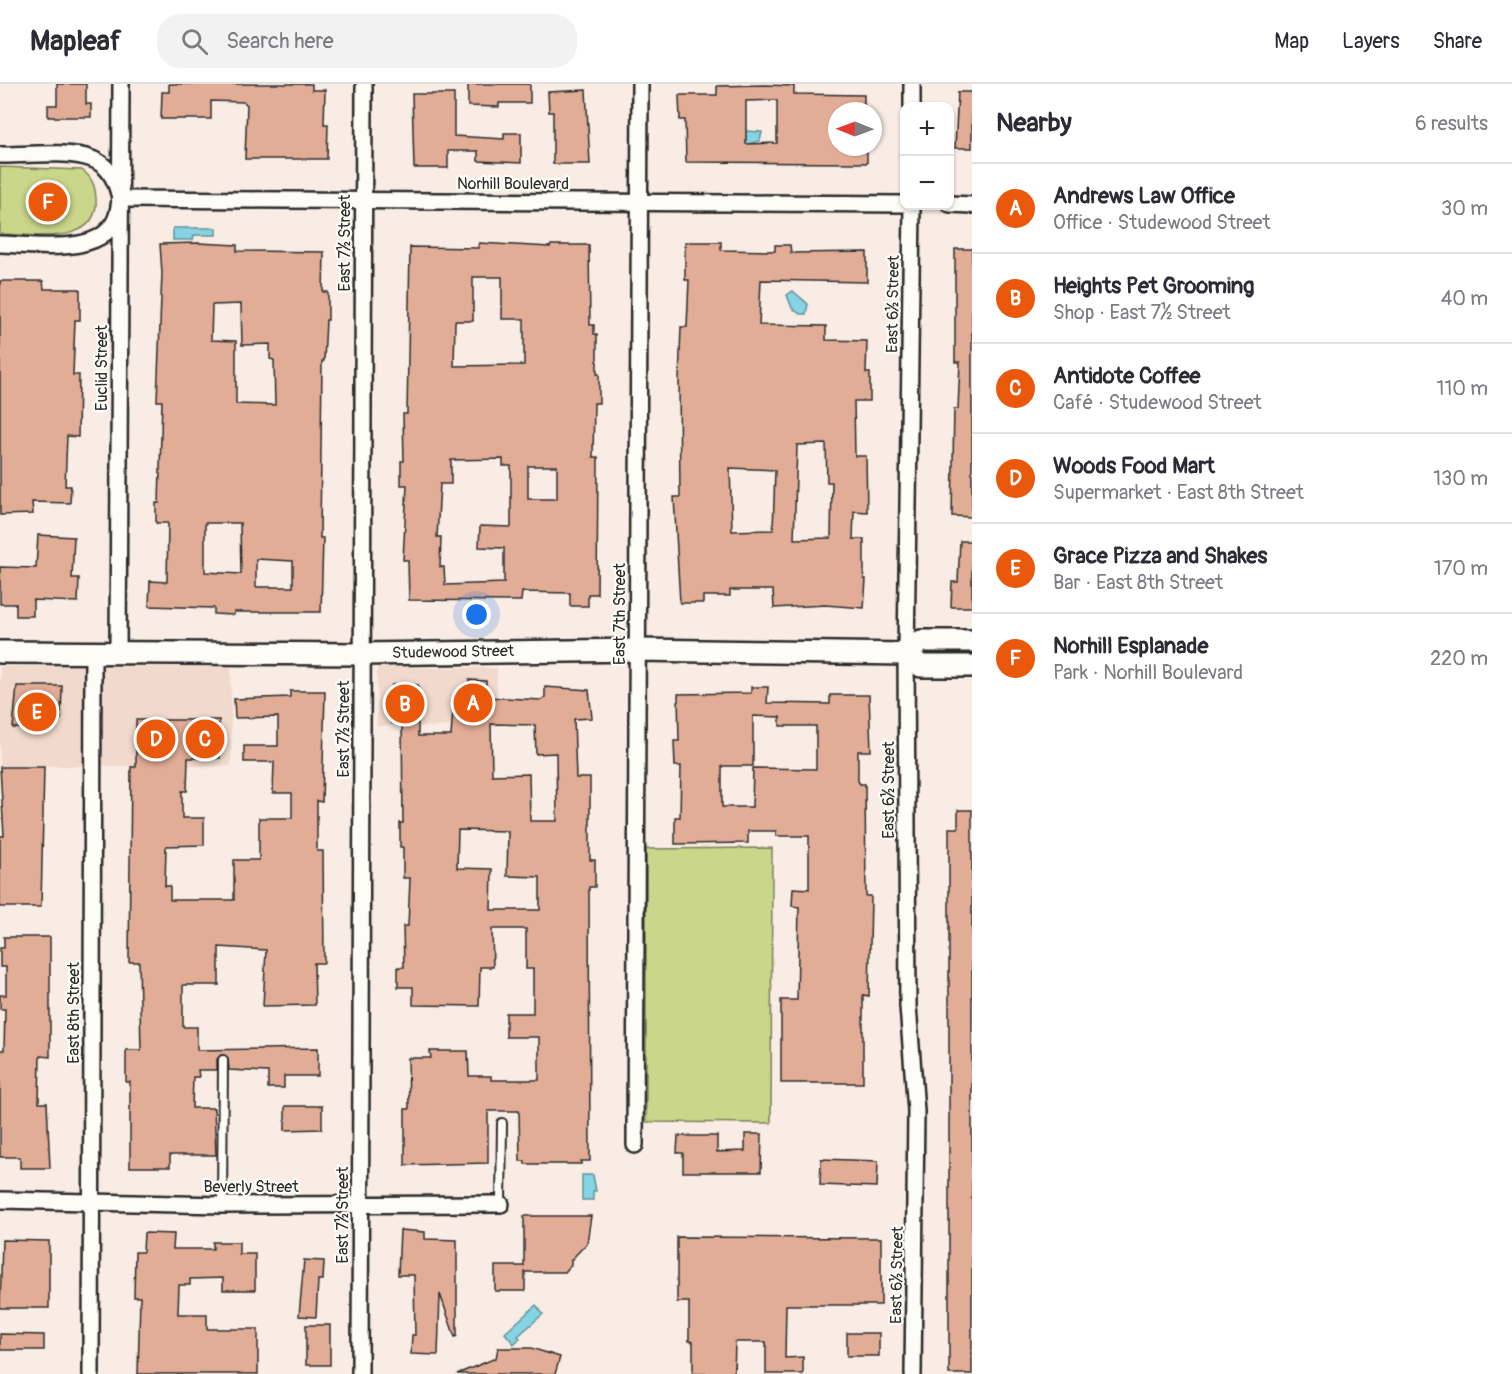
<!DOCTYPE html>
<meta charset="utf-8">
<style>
:root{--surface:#fff;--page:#f2f2f3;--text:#2b2b33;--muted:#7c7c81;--line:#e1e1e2;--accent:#ea580c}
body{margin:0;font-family:Pangolin,sans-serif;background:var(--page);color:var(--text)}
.controls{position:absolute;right:18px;top:18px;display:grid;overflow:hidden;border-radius:12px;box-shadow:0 2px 4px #0004}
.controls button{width:54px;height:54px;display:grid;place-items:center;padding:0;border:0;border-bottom:2px solid var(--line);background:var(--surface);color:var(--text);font:30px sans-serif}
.compass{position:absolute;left:828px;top:18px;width:54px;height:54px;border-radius:50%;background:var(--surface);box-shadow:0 2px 4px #0004;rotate:271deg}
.you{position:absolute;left:477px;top:531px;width:21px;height:21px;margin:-15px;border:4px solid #fff;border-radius:50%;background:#1a73e8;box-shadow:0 0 0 9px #1a73e833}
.badge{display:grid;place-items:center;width:39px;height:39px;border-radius:50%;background:var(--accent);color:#fff;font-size:20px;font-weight:700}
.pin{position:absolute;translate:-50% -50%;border:3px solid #fff;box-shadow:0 2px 6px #0006}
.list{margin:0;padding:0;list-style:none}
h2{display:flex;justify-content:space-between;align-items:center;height:78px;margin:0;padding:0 24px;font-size:26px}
h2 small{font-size:20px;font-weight:400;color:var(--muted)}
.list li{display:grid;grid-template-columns:39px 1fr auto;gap:18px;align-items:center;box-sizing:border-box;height:90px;padding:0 24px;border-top:2px solid var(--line)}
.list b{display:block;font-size:22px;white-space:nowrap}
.list p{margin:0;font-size:20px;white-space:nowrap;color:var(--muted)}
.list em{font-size:20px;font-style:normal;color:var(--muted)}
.icon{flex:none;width:33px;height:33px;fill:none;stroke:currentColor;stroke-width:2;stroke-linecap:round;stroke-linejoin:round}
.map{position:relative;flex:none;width:972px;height:1290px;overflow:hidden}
header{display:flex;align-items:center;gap:36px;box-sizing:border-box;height:84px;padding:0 30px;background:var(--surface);border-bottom:2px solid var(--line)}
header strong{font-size:28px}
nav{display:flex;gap:33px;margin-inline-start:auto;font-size:21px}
.search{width:420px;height:54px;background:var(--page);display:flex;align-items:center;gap:15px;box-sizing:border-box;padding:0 21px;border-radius:24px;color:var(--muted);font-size:22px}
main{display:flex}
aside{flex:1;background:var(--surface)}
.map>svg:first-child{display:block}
</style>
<header>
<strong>Mapleaf</strong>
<div class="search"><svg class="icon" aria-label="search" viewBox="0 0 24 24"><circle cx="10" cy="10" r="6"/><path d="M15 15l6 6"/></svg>Search here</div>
<nav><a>Map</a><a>Layers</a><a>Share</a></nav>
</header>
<main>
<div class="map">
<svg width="972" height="1290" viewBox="0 0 972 1290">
<rect width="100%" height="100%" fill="#f8ece4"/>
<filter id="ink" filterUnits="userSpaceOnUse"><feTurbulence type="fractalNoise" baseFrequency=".0167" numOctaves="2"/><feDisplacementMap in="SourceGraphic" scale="12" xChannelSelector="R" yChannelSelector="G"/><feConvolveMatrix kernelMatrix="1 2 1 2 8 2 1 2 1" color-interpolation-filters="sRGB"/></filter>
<g filter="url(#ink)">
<g fill="#f1d9cd">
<polygon points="0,582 231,583 231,682 0,682"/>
<polygon points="377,583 497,584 496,643 377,642"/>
</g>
<g fill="#cad689" stroke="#7a805a" stroke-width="1.5">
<path d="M0,83L82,86C92,93 95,102 96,114C100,164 31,150 0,150Z"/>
<polygon points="772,764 771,1039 646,1038 646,765"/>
</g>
<g fill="#85d4e3" stroke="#619099" stroke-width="1.5">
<polygon points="745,47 762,48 760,57 751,59 751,69 741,69"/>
<polygon points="173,144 216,144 216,151 194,151 193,156 173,156"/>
<polygon points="793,207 808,220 806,230 800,230 792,224 787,211"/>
<polygon points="582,1091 593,1091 596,1107 593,1107 593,1116 582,1116"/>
<polygon points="536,1221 543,1230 518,1252 520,1254 514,1260 505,1249"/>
</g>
<g fill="#e2ad96" stroke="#2b2b2b" stroke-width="1.5" fill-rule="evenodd">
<polygon points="57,0 86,0 86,20 91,20 91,33 48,33 48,21 57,21"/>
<polygon points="169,0 312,0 312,6 325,6 324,40 328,40 327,75 245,75 247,21 244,18 211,17 211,35 161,35 162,8 169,8"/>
<polygon points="468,0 530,0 530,19 499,19 499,23 468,22"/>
<path d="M765,1L794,2V10L864,11V27H837V63H867V79L686,78L685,36H680L679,11H717V2ZM775,16L777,17V59L746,60V17Z"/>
<polygon points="586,6 590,80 553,80 553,28 549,28 548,8"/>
<polygon points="958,8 972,8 972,64 955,64"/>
<polygon points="412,10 454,10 454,52 504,55 504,49 521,49 521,79 478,77 478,67 448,67 448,84 414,84"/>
<path d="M685,158H721V166L775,167V161H790L791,169L867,168V198L761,196L759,241L826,242V256L867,257L866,289H870V317H854L855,372H866L867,428L854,427L853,455H864V495H866L864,524L825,521L774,524L773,506H730V512H703V519H680L674,413H680L679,296L681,243H687L689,196H685ZM826,360L827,398H832L831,454L794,455L797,361ZM730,384L775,386L773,446L732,447Z"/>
<path d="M198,159L237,161V167L324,168L323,208H328V236H326L324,277H322L320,454H323L321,528H234V531L214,530V524L149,522L150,497L167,498L168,439H156V419H159L162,317H157L162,189L160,160ZM241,220L242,261L270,260V275L274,276L275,321L236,320V257L211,256L212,221ZM205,439H240L241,490L205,488ZM256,475L293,477V503H256Z"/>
<path d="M479,159L550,163L551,161H589L590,241H594V250H597V290H599V319H594L593,373H598L597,510H588V522H570V509L522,508L521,517L409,516L408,476H403L407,401H401V377H404L403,330H407L410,163L479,164ZM473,193H502V235H524V281L454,282L455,237H473ZM503,375V382H511V443L480,442L479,463L504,464V499L445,501L444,483H440L441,453H437L440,400H451V376ZM528,382H557V415H528Z"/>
<polygon points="955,165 972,165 972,433 952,432 954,325 958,325 960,278 955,278"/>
<polygon points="0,197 43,197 44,205 80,205 80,236 75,236 73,291 79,291 78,353 67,352 65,402 71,402 70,419 32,418 33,430 0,431"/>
<polygon points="38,451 74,453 72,494 79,494 78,518 33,516 33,532 16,532 16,520 0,520 0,483 36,484"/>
<polygon points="960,457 972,457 972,523 951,523 952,498 958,498"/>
<path d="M469,596L486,597V613L541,616L545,613V603L589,606L592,634L574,635L576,694H590V776H595V803H589L590,1077H581V1080H525V1077H520L519,1027H488V1079L405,1081V1025H409L408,974H431L430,967H468L469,992H491V996H539V953H506V929H533V885H526V845H492L493,883H480L479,922L413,921V903H398V883H404L403,842H408L410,794H403V763H400V739H403L402,639H392V601H418V652H451L454,613H468ZM491,640L535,641L536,670L556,669L557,737H530L529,690L492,691ZM458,746L508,747L507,792L540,793V826H491L492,785L457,784Z"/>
<polygon points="17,602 62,602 61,635 35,635 35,644 13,644"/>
<path d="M751,603H768L767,619L830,620V611H869L871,667H858V697L860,700H865L866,812H871L869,912L863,911V999H781V916H797L799,823L792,822L793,804L809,805V752H776V747H748V759L675,760V733H680L681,682H675L674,657H679L678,610L751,609ZM753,632L780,633V642H816V685L753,684L752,723H722V682H753Z"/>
<polygon points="290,607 325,607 322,718 317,717 317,767 323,767 324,879 314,879 315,921 263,922 266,866 219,863 219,901 183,901 183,943 197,943 197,966 318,964 318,992 284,992 284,1004 268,1004 268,988 229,986 228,974 221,971 217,975 217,986 198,986 199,993 193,993 192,1024 214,1024 216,1071 170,1071 170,1083 130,1083 130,998 126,998 126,966 141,966 139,878 129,878 131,683 136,683 136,636 219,636 220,674 188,674 187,707 182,707 182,734 204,734 204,761 166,762 165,802 170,802 170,816 234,816 234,776 259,776 259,734 292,734 292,709 273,709 274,678 244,678 244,662 278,662 278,633 235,634 234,615 290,613"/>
<polygon points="0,683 44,683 41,823 0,823 0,752 4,752"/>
<polygon points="958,726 972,726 972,1290 949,1290 949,744 958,744"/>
<polygon points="4,853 50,853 50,973 40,972 39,1019 47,1019 50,1084 20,1084 20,1073 0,1073 0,966 4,966 5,925 0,925 0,911 6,911 6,883 0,883 0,864 4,864"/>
<polygon points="285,1022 322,1022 322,1045 285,1046"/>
<polygon points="745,1050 762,1050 761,1088 683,1088 683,1069 677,1069 678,1052 717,1052 717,1068 745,1067"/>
<polygon points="821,1075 878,1077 877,1103 820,1101"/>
<polygon points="524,1132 591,1132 587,1159 571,1176 571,1181 565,1188 525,1188 525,1207 495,1207 495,1182 524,1182"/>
<polygon points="400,1146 425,1148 425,1155 457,1156 457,1252 455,1253 440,1210 438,1271 411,1270 412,1251 415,1251 414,1191 398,1191"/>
<polygon points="144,1149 174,1150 173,1165 213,1165 213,1158 239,1158 239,1170 255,1170 255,1206 223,1206 223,1194 190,1195 190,1201 179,1201 178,1230 207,1230 207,1245 258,1245 258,1290 138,1290 140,1213 134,1213 135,1168 143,1168"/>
<polygon points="677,1153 881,1154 881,1221 786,1221 785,1274 803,1273 803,1290 766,1290 766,1258 735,1258 734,1290 693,1290 693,1258 689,1257 689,1218 677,1218"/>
<polygon points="2,1156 49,1157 49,1224 0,1224"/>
<polygon points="304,1176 324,1177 323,1196 318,1196 316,1233 299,1232"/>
<rect x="306" y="1241" width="24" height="40"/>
<rect x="847" y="1249" width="32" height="23"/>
<polygon points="0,1250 44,1251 44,1266 0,1266"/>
<polygon points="498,1264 531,1264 560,1273 555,1290 457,1290 496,1274"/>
</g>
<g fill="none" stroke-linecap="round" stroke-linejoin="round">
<defs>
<g id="service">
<polyline points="501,1120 502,1039"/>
<polyline points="222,1121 223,976"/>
</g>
<g id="minor">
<polyline points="912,0 912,22"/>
<path d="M0,71C25,71 69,66 92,75C108,81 115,94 119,110C121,116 119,121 118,128C108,174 35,161 0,160"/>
<polyline points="120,115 904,120"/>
<polyline points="950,120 972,121"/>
<polyline points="912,122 906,570 908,922 916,1027 913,1290"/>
<polyline points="118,568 121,0"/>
<polyline points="635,1061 640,0"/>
<polyline points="0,1116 222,1121 501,1120"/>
<polyline points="91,1290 93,568"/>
<polyline points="360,1290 364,0"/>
</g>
<g id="secondary">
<polyline points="0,568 362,570 637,566 906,570 921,582 972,582"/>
<polyline points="906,570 921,557 972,557"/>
</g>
</defs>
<use href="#service" stroke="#2b2b2b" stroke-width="12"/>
<use href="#minor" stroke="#2b2b2b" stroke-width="20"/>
<use href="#secondary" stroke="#2b2b2b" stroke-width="26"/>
<use href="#service" stroke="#fdfcf7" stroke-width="8"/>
<use href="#minor" stroke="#fdfcf7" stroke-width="15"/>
<use href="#secondary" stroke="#fdfcf7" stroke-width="21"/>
</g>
</g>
<g text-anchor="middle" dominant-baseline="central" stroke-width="4.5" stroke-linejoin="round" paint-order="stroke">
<g font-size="16" fill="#2b2b2b" stroke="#fdfcf7">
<text x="513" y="100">Norhill Boulevard</text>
<text transform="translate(345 159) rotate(-90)">East 7½ Street</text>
<text transform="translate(893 220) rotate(-89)">East 6½ Street</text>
<text transform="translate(102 284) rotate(-90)">Euclid Street</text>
<text transform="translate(620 530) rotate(-90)">East 7th Street</text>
<text transform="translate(453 568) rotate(-1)">Studewood Street</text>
<text transform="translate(344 645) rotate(-90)">East 7½ Street</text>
<text transform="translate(889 706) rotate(-90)">East 6½ Street</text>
<text transform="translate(74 929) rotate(-90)">East 8th Street</text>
<text x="251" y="1103">Beverly Street</text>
<text transform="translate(343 1131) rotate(-90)">East 7½ Street</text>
<text transform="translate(897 1191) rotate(-89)">East 6½ Street</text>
</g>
</g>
</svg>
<div class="controls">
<button>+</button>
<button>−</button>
</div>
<svg class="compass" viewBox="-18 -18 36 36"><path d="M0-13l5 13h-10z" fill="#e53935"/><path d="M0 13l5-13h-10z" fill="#7c7c81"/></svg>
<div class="you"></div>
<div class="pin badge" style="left:473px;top:619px">A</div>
<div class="pin badge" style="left:405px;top:620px">B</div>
<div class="pin badge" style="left:205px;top:655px">C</div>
<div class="pin badge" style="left:156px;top:655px">D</div>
<div class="pin badge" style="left:37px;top:628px">E</div>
<div class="pin badge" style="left:48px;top:118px">F</div>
</div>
<aside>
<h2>Nearby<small>6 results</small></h2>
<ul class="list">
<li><span class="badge">A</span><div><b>Andrews Law Office</b><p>Office · Studewood Street</p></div><em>30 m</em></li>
<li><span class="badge">B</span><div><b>Heights Pet Grooming</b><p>Shop · East 7½ Street</p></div><em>40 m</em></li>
<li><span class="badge">C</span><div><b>Antidote Coffee</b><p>Café · Studewood Street</p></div><em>110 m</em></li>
<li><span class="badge">D</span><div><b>Woods Food Mart</b><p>Supermarket · East 8th Street</p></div><em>130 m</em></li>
<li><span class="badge">E</span><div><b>Grace Pizza and Shakes</b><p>Bar · East 8th Street</p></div><em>170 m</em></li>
<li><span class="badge">F</span><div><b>Norhill Esplanade</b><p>Park · Norhill Boulevard</p></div><em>220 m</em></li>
</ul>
</aside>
</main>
